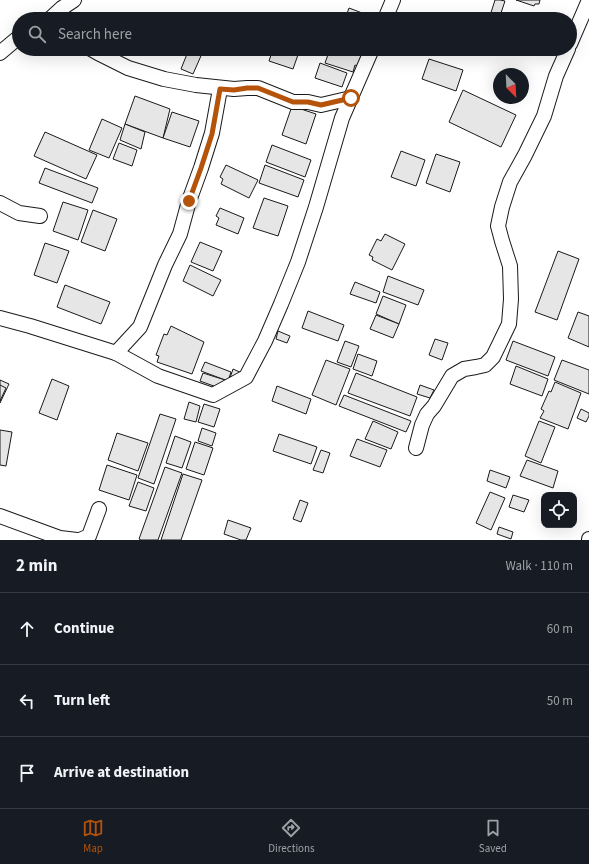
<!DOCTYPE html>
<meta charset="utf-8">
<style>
:root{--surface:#171b24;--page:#242831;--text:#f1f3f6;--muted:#9ea1a6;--line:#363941;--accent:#b45309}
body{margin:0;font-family:"Source Sans 3",sans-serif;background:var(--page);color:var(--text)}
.controls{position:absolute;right:12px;bottom:12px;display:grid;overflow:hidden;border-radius:8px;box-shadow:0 4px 16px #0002}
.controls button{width:36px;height:36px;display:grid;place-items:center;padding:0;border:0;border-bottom:1px solid var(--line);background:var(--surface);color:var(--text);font:20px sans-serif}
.compass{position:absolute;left:493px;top:68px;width:36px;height:36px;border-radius:50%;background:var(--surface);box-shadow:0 4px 16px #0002;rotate:156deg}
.stop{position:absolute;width:12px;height:12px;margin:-9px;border:3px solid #b45309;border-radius:50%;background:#fff}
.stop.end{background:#b45309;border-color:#fff;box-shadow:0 1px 4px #0008}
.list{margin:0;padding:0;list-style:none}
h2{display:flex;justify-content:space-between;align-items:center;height:52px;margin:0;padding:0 16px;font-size:17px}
h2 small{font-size:13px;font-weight:400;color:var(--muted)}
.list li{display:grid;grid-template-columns:26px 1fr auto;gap:12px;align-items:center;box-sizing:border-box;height:72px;padding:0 16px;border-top:1px solid var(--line)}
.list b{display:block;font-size:15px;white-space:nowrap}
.list em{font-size:13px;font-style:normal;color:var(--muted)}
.icon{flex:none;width:22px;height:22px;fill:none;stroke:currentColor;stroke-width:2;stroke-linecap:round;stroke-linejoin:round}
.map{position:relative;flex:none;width:589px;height:540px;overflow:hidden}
.search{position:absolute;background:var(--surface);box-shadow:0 4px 16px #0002;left:12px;right:12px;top:12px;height:44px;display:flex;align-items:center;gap:10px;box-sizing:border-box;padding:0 14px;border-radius:22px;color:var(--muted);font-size:15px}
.sheet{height:268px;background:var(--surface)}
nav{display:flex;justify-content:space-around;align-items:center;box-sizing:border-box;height:56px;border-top:1px solid var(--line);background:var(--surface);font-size:11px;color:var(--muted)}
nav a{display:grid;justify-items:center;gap:2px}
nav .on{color:var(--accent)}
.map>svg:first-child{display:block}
</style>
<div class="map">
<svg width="589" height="540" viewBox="0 0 589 540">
<rect width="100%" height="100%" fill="#fff"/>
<g fill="#e6e6e6" stroke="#1a1a1a">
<polygon points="495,0 500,0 505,1 499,19 489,19"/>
<polygon points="516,0 540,0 539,4 535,4 534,6"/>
<polygon points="349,8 370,16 369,19 345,19"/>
<polygon points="189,49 204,49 193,74 181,69"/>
<polygon points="273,49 300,49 293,69 269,61"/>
<polygon points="330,49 340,49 363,56 359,67 355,65 353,72 325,63"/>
<polygon points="417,49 445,49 444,54 436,52 435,54"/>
<polygon points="429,59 463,70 456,91 422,79"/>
<polygon points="320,63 347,73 342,87 315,78"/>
<polygon points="463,90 516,115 501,147 449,122"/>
<polygon points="135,96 170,109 163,138 125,124"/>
<polygon points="292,106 316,114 306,144 282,135"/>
<polygon points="172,112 199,121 190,147 163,138"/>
<polygon points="102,119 122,128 109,158 89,150"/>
<polygon points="125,124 145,132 141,149 120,140"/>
<polygon points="45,132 97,155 86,179 34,156"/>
<polygon points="119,143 137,150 132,166 113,159"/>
<polygon points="272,145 311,160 305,177 266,162"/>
<polygon points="401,151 425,160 416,186 391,177"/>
<polygon points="436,154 460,162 450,192 426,183"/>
<polygon points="226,165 258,180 249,198 221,184 223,179 220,177"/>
<polygon points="265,165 304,180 298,197 259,183"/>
<polygon points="45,168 98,188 92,203 39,183"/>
<polygon points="264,198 288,206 278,236 253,228"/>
<polygon points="63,202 88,210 78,240 53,231"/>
<polygon points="220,208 244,218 238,234 216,225 219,218 216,216"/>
<polygon points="93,210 117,219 105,251 81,242"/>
<polygon points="385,234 405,244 392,270 372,260 373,257 369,255 377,239 381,241"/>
<polygon points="200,242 222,251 213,271 191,262"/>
<polygon points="45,243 69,251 57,283 34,275"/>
<polygon points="558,251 579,259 557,320 535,312"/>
<polygon points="190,265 221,280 213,296 183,281"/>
<polygon points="388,276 424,290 418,305 383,292"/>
<polygon points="355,282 380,292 376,303 350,294"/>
<polygon points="65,285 110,302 101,324 57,307"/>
<polygon points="383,296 406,305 399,324 376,314"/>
<polygon points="308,311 344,325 338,341 302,328"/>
<polygon points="578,312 589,316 589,347 568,338"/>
<polygon points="376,315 399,324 393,338 370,329"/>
<polygon points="171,326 204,342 192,374 157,362 159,356 156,355 164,334 167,335"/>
<polygon points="278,331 290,336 287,343 276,339"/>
<polygon points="435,339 448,343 442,360 429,355"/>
<polygon points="345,341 359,346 351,367 337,362"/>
<polygon points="513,341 555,357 548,376 506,360"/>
<polygon points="358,354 377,361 372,376 353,369"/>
<polygon points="326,360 350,369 336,405 312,395"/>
<polygon points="562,360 589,370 589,394 554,380"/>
<polygon points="205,362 231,372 228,381 201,371"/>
<polygon points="516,366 548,379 542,396 510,384"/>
<polygon points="233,369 242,373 239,381 230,378"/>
<polygon points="203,373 225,380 222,389 200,381"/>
<polygon points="356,373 417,397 410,416 348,393"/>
<polygon points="52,379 69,386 57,420 39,413"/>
<polygon points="0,380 9,384 0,403"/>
<polygon points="555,382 581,393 568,429 540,418 544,411 541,409 549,391 551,392"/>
<polygon points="0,385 6,388 0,401"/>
<polygon points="420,385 434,390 430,398 417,394"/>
<polygon points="277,386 311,399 306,414 272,401"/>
<polygon points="344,395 411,421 406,432 339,406"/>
<polygon points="189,402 200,406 196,422 184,419"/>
<polygon points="204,404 220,409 214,427 198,422"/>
<polygon points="581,409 589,413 589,416 586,422 577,418"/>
<polygon points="160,414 176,419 154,484 138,478"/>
<polygon points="373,421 398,432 391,449 365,439"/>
<polygon points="539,421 555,427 541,463 525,456"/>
<polygon points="202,428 216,433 212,446 198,441"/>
<polygon points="0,430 12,432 6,466 0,465"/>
<polygon points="117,433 148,443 138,471 108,460"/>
<polygon points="279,434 317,447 311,464 273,451"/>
<polygon points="175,436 191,442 182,468 166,463"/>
<polygon points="357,439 387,450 380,467 350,456"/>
<polygon points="195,442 213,448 204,475 186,469"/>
<polygon points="321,450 330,453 323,473 313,470"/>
<polygon points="527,460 558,471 553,488 520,476"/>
<polygon points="107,465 137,475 129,500 99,490"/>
<polygon points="165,467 182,473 158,540 141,540 139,539"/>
<polygon points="490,470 510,477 506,488 487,481"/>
<polygon points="183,474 202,480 181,540 161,540"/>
<polygon points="138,482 154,488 146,511 129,506"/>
<polygon points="490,492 505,498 491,530 476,523"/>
<polygon points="513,495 529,500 524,512 509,507"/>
<polygon points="300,500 308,503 301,522 293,519"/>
<polygon points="228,520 251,528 246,540 241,540 224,534"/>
<polygon points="499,527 513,532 511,539 497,534"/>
</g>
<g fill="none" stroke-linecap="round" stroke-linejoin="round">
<defs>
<g id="minor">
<polyline points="50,19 62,8 74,0"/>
<polyline points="385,19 393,0"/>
<polyline points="570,44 589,0"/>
<polyline points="91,49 98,53 128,68 164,79 196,85 234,89 247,88 258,88 293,102 308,102 321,105 351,98"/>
<polyline points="0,53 19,37"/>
<polyline points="0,203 19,213 40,216"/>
<polyline points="0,318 30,326 116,353 158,376 213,395 246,377 265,341 281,304 298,262 316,207 342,118 372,49"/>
<polyline points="116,353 140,327 165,265 180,234 189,201 201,168 212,133 220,89"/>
<polyline points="416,448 422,425 427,414 434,406 452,376 464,369 476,367 485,365 493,357 509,324 511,299 510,266 502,241 498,226 502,207 510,182 525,155 544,116 556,76 568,49"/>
<polyline points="0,516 60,538 77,540"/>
<polyline points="80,540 89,536 99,509"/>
<polyline points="589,540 589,539"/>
</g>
</defs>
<use href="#minor" stroke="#1a1a1a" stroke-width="16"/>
<use href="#minor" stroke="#fff" stroke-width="14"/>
</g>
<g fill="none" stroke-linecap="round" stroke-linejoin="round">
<polyline stroke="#b45309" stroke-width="5" points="189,201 201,168 212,134 220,89 234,90 247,88 258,88 293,102 308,102 321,105 351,98"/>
</g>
</svg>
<div class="controls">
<button><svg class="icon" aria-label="locate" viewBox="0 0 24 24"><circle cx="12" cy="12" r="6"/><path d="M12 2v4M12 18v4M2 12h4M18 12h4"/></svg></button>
</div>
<svg class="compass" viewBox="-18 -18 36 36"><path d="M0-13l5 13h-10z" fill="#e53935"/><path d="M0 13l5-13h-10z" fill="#9ea1a6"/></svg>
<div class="stop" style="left:351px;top:98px"></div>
<div class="stop end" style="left:189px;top:201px"></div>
<div class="search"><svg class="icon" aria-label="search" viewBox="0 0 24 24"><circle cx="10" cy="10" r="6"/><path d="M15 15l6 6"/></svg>Search here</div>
</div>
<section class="sheet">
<h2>2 min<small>Walk · 110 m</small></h2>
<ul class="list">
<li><svg class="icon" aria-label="ahead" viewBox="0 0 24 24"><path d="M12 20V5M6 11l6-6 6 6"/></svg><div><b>Continue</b></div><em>60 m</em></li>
<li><svg class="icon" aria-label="left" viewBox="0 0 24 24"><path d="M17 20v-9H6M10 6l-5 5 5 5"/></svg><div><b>Turn left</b></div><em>50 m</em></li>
<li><svg class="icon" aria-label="arrive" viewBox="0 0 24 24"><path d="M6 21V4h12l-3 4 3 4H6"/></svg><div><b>Arrive at destination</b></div></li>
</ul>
</section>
<nav>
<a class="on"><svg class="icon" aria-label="map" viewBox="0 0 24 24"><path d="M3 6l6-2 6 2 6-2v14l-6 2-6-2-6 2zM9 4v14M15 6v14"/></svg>Map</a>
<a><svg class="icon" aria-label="directions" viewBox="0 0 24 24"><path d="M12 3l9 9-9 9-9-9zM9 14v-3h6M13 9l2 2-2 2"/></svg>Directions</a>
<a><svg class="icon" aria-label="saved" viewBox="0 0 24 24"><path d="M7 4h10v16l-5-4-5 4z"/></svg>Saved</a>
</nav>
